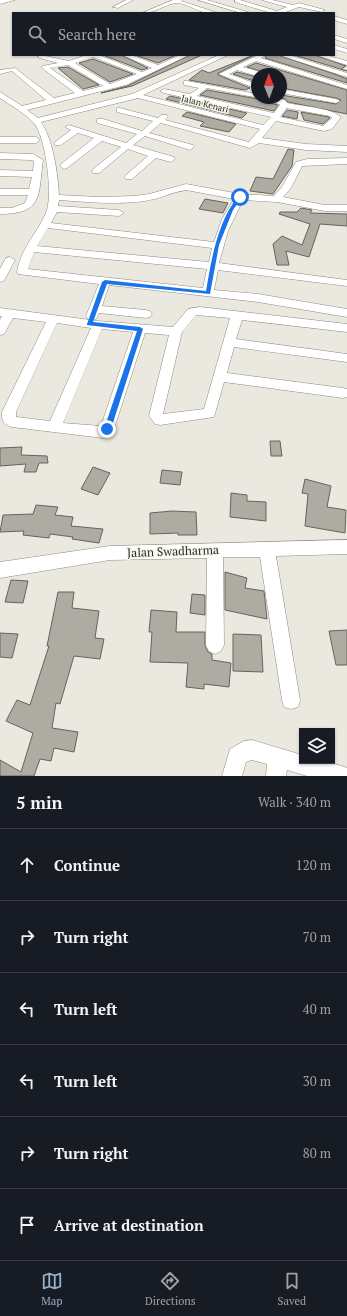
<!DOCTYPE html>
<meta charset="utf-8">
<style>
:root{--surface:#171b24;--page:#242831;--text:#f1f3f6;--muted:#9ea1a6;--line:#363941;--accent:#97b1cc}
body{margin:0;font-family:"PT Serif",serif;background:var(--page);color:var(--text)}
.controls{position:absolute;right:12px;bottom:12px;display:grid;overflow:hidden;border-radius:0px;box-shadow:0 1px 3px #0004}
.controls button{width:36px;height:36px;display:grid;place-items:center;padding:0;border:0;border-bottom:1px solid var(--line);background:var(--surface);color:var(--text);font:20px sans-serif}
.compass{position:absolute;left:251px;top:68px;width:36px;height:36px;border-radius:50%;background:var(--surface);box-shadow:0 1px 3px #0004;rotate:359deg}
.stop{position:absolute;width:12px;height:12px;margin:-9px;border:3px solid #1a73e8;border-radius:50%;background:#fff}
.stop.end{background:#1a73e8;border-color:#fff;box-shadow:0 1px 4px #0008}
.list{margin:0;padding:0;list-style:none}
h2{display:flex;justify-content:space-between;align-items:center;height:52px;margin:0;padding:0 16px;font-size:17px}
h2 small{font-size:13px;font-weight:400;color:var(--muted)}
.list li{display:grid;grid-template-columns:26px 1fr auto;gap:12px;align-items:center;box-sizing:border-box;height:72px;padding:0 16px;border-top:1px solid var(--line)}
.list b{display:block;font-size:15px;white-space:nowrap}
.list em{font-size:13px;font-style:normal;color:var(--muted)}
.icon{flex:none;width:22px;height:22px;fill:none;stroke:currentColor;stroke-width:2;stroke-linecap:round;stroke-linejoin:round}
.map{position:relative;flex:none;width:347px;height:776px;overflow:hidden}
.search{position:absolute;background:var(--surface);box-shadow:0 1px 3px #0004;left:12px;right:12px;top:12px;height:44px;display:flex;align-items:center;gap:10px;box-sizing:border-box;padding:0 14px;border-radius:0px;color:var(--muted);font-size:15px}
.sheet{height:484px;background:var(--surface)}
nav{display:flex;justify-content:space-around;align-items:center;box-sizing:border-box;height:56px;border-top:1px solid var(--line);background:var(--surface);font-size:11px;color:var(--muted)}
nav a{display:grid;justify-items:center;gap:2px}
nav .on{color:var(--accent)}
.map>svg:first-child{display:block}
</style>
<div class="map">
<svg width="347" height="776" viewBox="0 0 347 776">
<rect width="100%" height="100%" fill="#ebe9df"/>
<g fill="#aeaca2" stroke="#65635b">
<polygon points="103,55 121,55 148,68 142,70"/>
<polygon points="135,55 176,55 158,63"/>
<polygon points="190,55 202,55 132,86 101,93 127,86"/>
<polygon points="254,55 218,73 218,75 250,88 245,90 189,80 202,70 209,73"/>
<polygon points="267,55 278,55 337,75 347,79 347,83 265,58"/>
<polygon points="294,55 315,55 346,66 341,69 347,71"/>
<polygon points="93,59 133,74 110,82 79,63"/>
<polygon points="256,63 347,90 347,114 288,102 285,99 281,98 281,95 336,104 341,100 336,98 281,88 281,74 262,74 260,71 247,67"/>
<polygon points="68,67 99,85 83,89 58,68"/>
<polygon points="237,72 257,77 257,80 254,81 233,74"/>
<polygon points="207,90 258,99 260,98 262,101 278,105 274,111 200,95"/>
<polygon points="170,96 247,113 242,118 166,99"/>
<polygon points="287,110 298,112 297,119 282,116"/>
<polygon points="187,112 236,124 229,132 200,126 204,122 182,116"/>
<polygon points="301,112 329,117 330,118 323,124 304,120"/>
<polygon points="288,149 294,150 292,166 273,194 250,191 256,177 273,179"/>
<polygon points="205,199 228,203 223,213 199,209"/>
<polygon points="301,208 312,210 310,213 347,214 347,226 320,224 309,257 286,251 289,265 277,265 273,244 282,236 302,245 310,224 279,214 280,212 297,212"/>
<polygon points="270,441 280,441 282,456 271,456"/>
<polygon points="22,447 21,455 47,456 48,463 39,463 36,472 24,472 26,464 0,466 0,448"/>
<polygon points="93,467 110,473 98,495 81,489"/>
<polygon points="162,470 182,472 180,485 160,483"/>
<polygon points="305,479 331,486 327,507 346,510 345,533 305,526 308,494 302,493"/>
<polygon points="231,493 247,495 247,501 266,502 266,521 230,517"/>
<polygon points="36,505 58,507 55,515 73,517 71,526 103,529 99,543 72,539 73,537 50,534 49,538 23,535 24,531 0,532 3,515 33,514"/>
<polygon points="172,511 196,512 197,535 178,535 178,533 150,534 150,513"/>
<polygon points="225,572 247,578 245,588 264,591 267,619 225,610"/>
<polygon points="11,580 28,581 23,603 5,602"/>
<polygon points="58,592 74,592 72,608 99,611 95,638 104,639 100,659 74,656 60,704 56,703 52,728 78,732 74,752 54,748 51,761 40,759 34,776 0,776 0,760 21,772 33,733 6,721 17,700 30,705 49,646 47,646"/>
<polygon points="192,594 205,595 205,615 190,613"/>
<polygon points="151,610 177,612 176,632 205,632 205,646 208,652 212,654 212,660 231,663 229,687 204,684 204,689 186,687 188,663 150,662 152,632 149,632"/>
<polygon points="347,630 347,665 336,665 329,631"/>
<polygon points="0,633 18,634 12,658 0,657"/>
<polygon points="233,634 261,635 263,672 233,671"/>
</g>
<g fill="none" stroke-linecap="round" stroke-linejoin="round">
<defs>
<g id="minor">
<polygon points="0,0 15,0 0,4"/>
<polygon points="126,0 133,0 118,8 113,7"/>
<path d="M173,0H182L181,1L215,12C203,17 188,2 175,3C164,5 155,13 142,13Z"/>
<polygon points="198,0 207,0 251,13 241,13"/>
<polygon points="235,0 240,0 277,11 287,7 262,0 272,0 293,5 299,3 325,10 322,12 299,7 283,13 271,13 235,2"/>
<polygon points="334,16 347,20 347,24 334,20"/>
<polygon points="334,35 347,39 347,43 334,39"/>
<polygon points="334,45 347,49 347,53 334,49"/>
<path d="M41,55L69,61L86,55H99L142,72L152,68L122,55H131L158,65L180,55H189L126,85L27,110L38,118L132,94L219,55H228L143,95L263,125L271,117L164,93L160,91L164,89L190,94L199,88L184,85V81H187L257,94L258,98L207,88L197,96L274,113L280,105L279,104L262,100L261,98H275L285,100L287,103C300,106 332,108 341,117L332,129L324,131L276,121L262,138L306,144L347,146V152L306,150L259,143L250,148L161,123L149,133L193,145L194,147L190,150L145,136L133,145L174,157L175,159L171,162L156,158L132,179H126L124,177L126,175L148,156L128,149L99,173H93L92,171L93,169L121,147L102,141L67,168L64,169L60,166L61,164L94,138L78,133L61,145H55L54,143L71,130L65,127L69,125L126,143L137,134L97,123V119H103L142,131L153,121L117,112V108H120L158,118L161,115H167L168,117L165,120L249,142L260,129L138,98L41,122C53,139 58,174 59,195L99,197L134,196L149,194L186,184L240,194L274,196L282,187L296,162L307,159L347,158V164L302,166L291,188L283,197L325,205H347V211H325L277,202L243,200L228,231L219,263L347,280V286L218,270L214,290L258,294L347,309V317L258,302L109,285L102,306L146,310L150,311L152,314L150,317L146,318L99,313L96,319H88L86,316L99,284L18,274L17,272C20,250 37,233 45,215C54,199 46,142 36,126C30,116 10,105 0,98V92L22,106L46,100L12,71L0,74V70L15,68L54,98L75,93L42,68V66L58,63L39,58L38,57ZM93,57L137,74L110,84L75,63ZM68,65L103,86L83,91L50,68ZM286,108L330,116L332,118L323,126L280,117ZM186,190L234,199L222,219L214,242L51,223L57,212L119,216L124,213L119,210L58,206L59,200C87,202 116,205 145,201C159,199 172,192 186,190ZM48,228L212,248L209,262L37,246ZM34,252L207,269L203,288L28,269Z"/>
<polygon points="258,55 266,55 261,58 347,85 347,89 256,61 243,67 260,72 261,74 257,74 257,76 237,70 229,74 257,84 257,89 219,74"/>
<polygon points="279,55 289,55 347,73 347,77"/>
<polygon points="316,55 326,55 347,61 347,65"/>
<polygon points="281,89 336,99 340,101 336,103 281,93"/>
<polygon points="0,137 36,137 40,140 36,143 0,143"/>
<path d="M0,153L33,154L43,160C38,195 44,214 0,214V208H12L25,203L28,195H0V189H29L32,177L0,176V170L33,171L34,161L31,160L0,159Z"/>
<polygon points="10,257 15,260 4,281 0,282 0,269 6,258"/>
<path d="M200,307L347,324V332L242,320L236,339L347,354V362L234,347L227,373L343,388L347,389V397L343,398L224,382L214,417L160,425L155,424L149,416L169,335L145,333L114,429L108,437L103,438L12,427C4,425 1,420 2,412L46,322L13,318L4,334L0,335V320L2,316H0V308L98,321L173,327L188,309ZM196,315L230,318L204,409L163,414L182,332ZM57,323L91,328L50,421L16,417V412ZM102,329L133,332L101,426L63,423Z"/>
<polygon points="347,540 347,554 276,556 300,700 298,707 291,709 284,707 282,700 260,557 223,557 224,645 221,651 215,654 209,651 206,645 207,558 110,560 0,578 0,562 110,546"/>
<path d="M252,740L302,755V761C318,761 332,762 347,768V776H307L287,770L286,776H266L267,764L252,760L246,762L242,776H222L230,749L244,741Z"/>
</g>
</defs>
<use href="#minor" stroke="#8b8a81" stroke-width="1"/>
<use href="#minor" fill="#fff" fill-rule="evenodd"/>
</g>
<path fill="#1a73e8" d="M238,196L242,197L233,210L219,245L210,294L107,284L93,322L140,327L143,329L111,429L110,431H105L104,429L137,331L87,325V324L102,282L105,280L206,291C212,257 217,224 238,196Z"/>
<g text-anchor="middle" dominant-baseline="central" stroke-width="3" stroke-linejoin="round" paint-order="stroke">
<g font-size="9" fill="#2c2c28" stroke="#f8f7ec">
<text transform="translate(205 104) rotate(14)">Jalan Kenari</text>
</g>
<g font-size="12" fill="#2c2c28" stroke="#f8f7ec">
<text transform="translate(173 551) rotate(-2)">Jalan Swadharma</text>
</g>
</g>
</svg>
<div class="controls">
<button><svg class="icon" aria-label="layers" viewBox="0 0 24 24"><path d="M12 4l9 5-9 5-9-5zM3 14l9 5 9-5"/></svg></button>
</div>
<svg class="compass" viewBox="-18 -18 36 36"><path d="M0-13l5 13h-10z" fill="#e53935"/><path d="M0 13l5-13h-10z" fill="#9ea1a6"/></svg>
<div class="stop" style="left:240px;top:197px"></div>
<div class="stop end" style="left:107px;top:429px"></div>
<div class="search"><svg class="icon" aria-label="search" viewBox="0 0 24 24"><circle cx="10" cy="10" r="6"/><path d="M15 15l6 6"/></svg>Search here</div>
</div>
<section class="sheet">
<h2>5 min<small>Walk · 340 m</small></h2>
<ul class="list">
<li><svg class="icon" aria-label="ahead" viewBox="0 0 24 24"><path d="M12 20V5M6 11l6-6 6 6"/></svg><div><b>Continue</b></div><em>120 m</em></li>
<li><svg class="icon" aria-label="right" viewBox="0 0 24 24"><path d="M7 20v-9h11M14 6l5 5-5 5"/></svg><div><b>Turn right</b></div><em>70 m</em></li>
<li><svg class="icon" aria-label="left" viewBox="0 0 24 24"><path d="M17 20v-9H6M10 6l-5 5 5 5"/></svg><div><b>Turn left</b></div><em>40 m</em></li>
<li><svg class="icon" aria-label="left" viewBox="0 0 24 24"><path d="M17 20v-9H6M10 6l-5 5 5 5"/></svg><div><b>Turn left</b></div><em>30 m</em></li>
<li><svg class="icon" aria-label="right" viewBox="0 0 24 24"><path d="M7 20v-9h11M14 6l5 5-5 5"/></svg><div><b>Turn right</b></div><em>80 m</em></li>
<li><svg class="icon" aria-label="arrive" viewBox="0 0 24 24"><path d="M6 21V4h12l-3 4 3 4H6"/></svg><div><b>Arrive at destination</b></div></li>
</ul>
</section>
<nav>
<a class="on"><svg class="icon" aria-label="map" viewBox="0 0 24 24"><path d="M3 6l6-2 6 2 6-2v14l-6 2-6-2-6 2zM9 4v14M15 6v14"/></svg>Map</a>
<a><svg class="icon" aria-label="directions" viewBox="0 0 24 24"><path d="M12 3l9 9-9 9-9-9zM9 14v-3h6M13 9l2 2-2 2"/></svg>Directions</a>
<a><svg class="icon" aria-label="saved" viewBox="0 0 24 24"><path d="M7 4h10v16l-5-4-5 4z"/></svg>Saved</a>
</nav>
